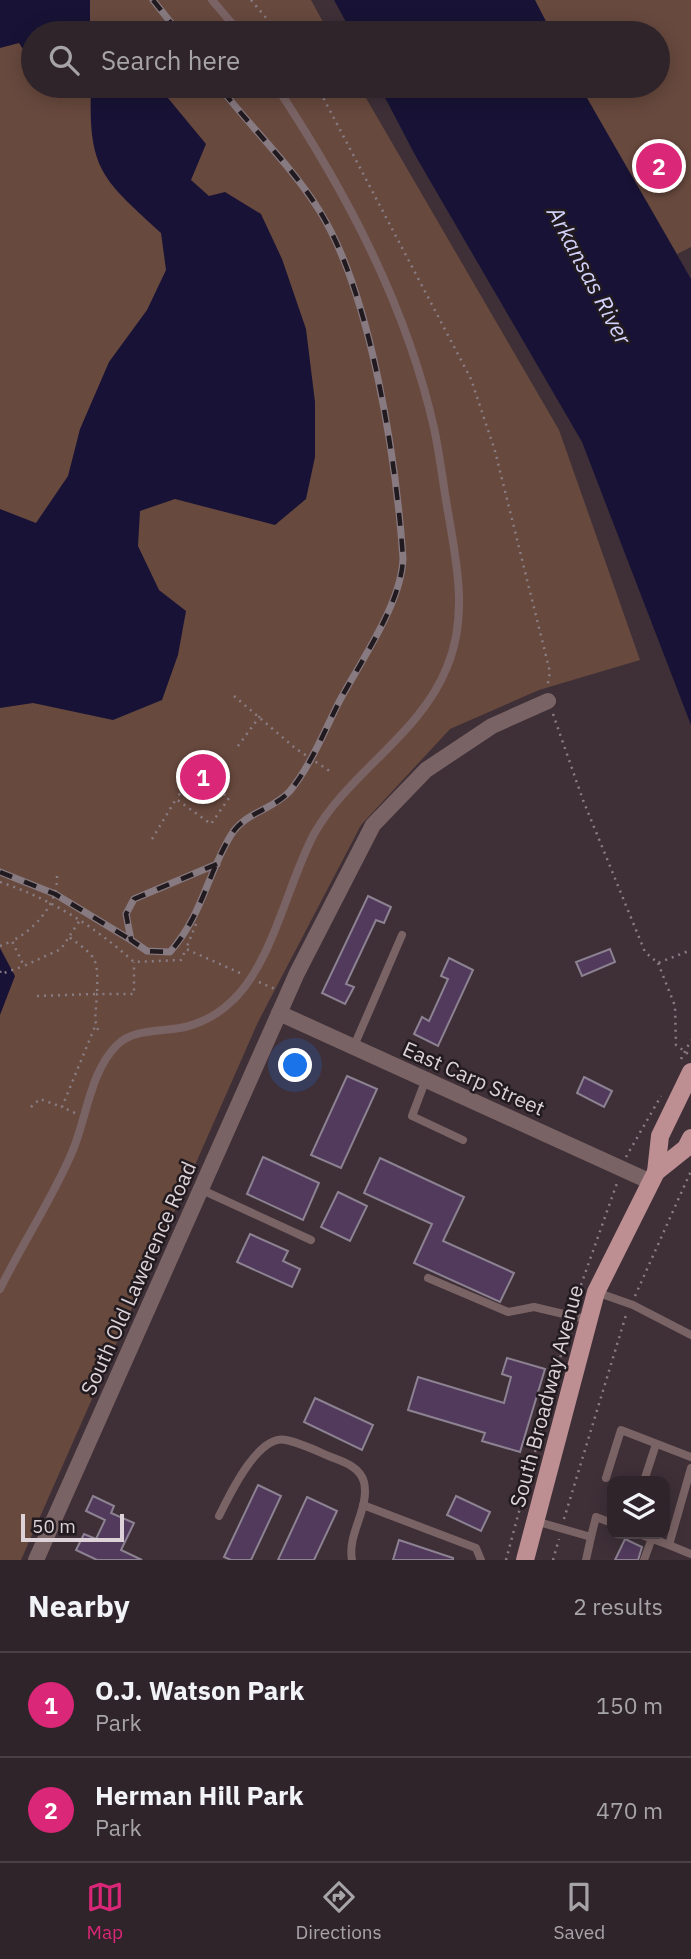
<!DOCTYPE html>
<style>
:root{--surface:#2f242a;--page:#372c32;--text:#f1f3f6;--muted:#a7a4a8;--line:#4a4147;--accent:#db2777}
body{margin:0;font-family:"IBM Plex Sans",sans-serif;background:var(--page);color:var(--text)}
.controls{position:absolute;right:21px;bottom:21px;display:grid;overflow:hidden;border-radius:14px;box-shadow:0 4px 18px #0003}
.controls button{width:63px;height:63px;display:grid;place-items:center;padding:0;border:0;border-bottom:2px solid var(--line);background:var(--surface);color:var(--text);font:35px sans-serif}
.scale{position:absolute;left:21px;bottom:18px;width:103px;box-sizing:border-box;padding-left:7px;border:4px solid #dcd2d8;border-top:0;font-size:19px;line-height:24px;white-space:nowrap;color:#dcd2d8;-webkit-text-stroke:5px #211a1e;paint-order:stroke}
.you{position:absolute;left:296px;top:1066px;width:24px;height:24px;margin:-18px;border:5px solid #fff;border-radius:50%;background:#1a73e8;box-shadow:0 0 0 10px #1a73e833}
.badge{display:grid;place-items:center;width:46px;height:46px;border-radius:50%;background:var(--accent);color:#fff;font-size:23px;font-weight:700}
.pin{position:absolute;translate:-50% -50%;border:4px solid #fff;box-shadow:0 2px 7px #0006}
.list{margin:0;padding:0;list-style:none}
h2{display:flex;justify-content:space-between;align-items:center;height:91px;margin:0;padding:0 28px;font-size:30px}
h2 small{font-size:23px;font-weight:400;color:var(--muted)}
.list li{display:grid;grid-template-columns:46px 1fr auto;gap:21px;align-items:center;box-sizing:border-box;height:105px;padding:0 28px;border-top:2px solid var(--line)}
.list b{display:block;font-size:26px;white-space:nowrap}
.list p{margin:0;font-size:23px;white-space:nowrap;color:var(--muted)}
.list em{font-size:23px;font-style:normal;color:var(--muted)}
.icon{flex:none;width:38px;height:38px;fill:none;stroke:currentColor;stroke-width:2;stroke-linecap:round;stroke-linejoin:round}
.map{position:relative;flex:none;width:691px;height:1560px;overflow:hidden}
.search{position:absolute;background:var(--surface);box-shadow:0 4px 18px #0003;left:21px;right:21px;top:21px;height:77px;display:flex;align-items:center;gap:18px;box-sizing:border-box;padding:0 24px;border-radius:38px;color:var(--muted);font-size:26px}
.sheet{height:301px;background:var(--surface)}
nav{display:flex;justify-content:space-around;align-items:center;box-sizing:border-box;height:98px;border-top:2px solid var(--line);background:var(--surface);font-size:19px;color:var(--muted)}
nav a{display:grid;justify-items:center;gap:4px}
nav .on{color:var(--accent)}
.map>svg:first-child{display:block}
</style>
<div class="map">
<svg width="691" height="1560" viewBox="0 0 691 1560">
<rect width="100%" height="100%" fill="#3f3038"/>
<g fill="#68493e">
<polygon points="0,0 311,0 329,33 33,33 33,86 359,86 559,430 640,660 539,690 450,729 361,825 258,1022 21,1560 0,1560"/>
<polygon points="530,0 691,0 691,247 677,254 580,86 658,86 658,33 550,33"/>
</g>
<g fill="#181336">
<polygon points="0,0 90,0 90,33 33,33 33,64 19,43 0,48"/>
<polygon points="334,0 535,0 552,33 352,33"/>
<path d="M97,86H158L206,144L191,180L209,196L225,192L261,214L282,259L306,329L315,402V457L306,499L275,525L175,499L140,511L138,546L159,590L186,611L178,655L162,700L113,720L33,703L0,708V509L36,523L68,476L80,429L109,362L147,310L166,270L161,233C104,180 88,171 91,90Z"/>
<polygon points="379,86 580,86 691,279 691,725 582,442 415,155"/>
<polygon points="0,948 15,976 0,1015"/>
</g>
<g fill="#523a5d" stroke="#8c8291" stroke-width="2">
<polygon points="368,896 391,907 384,923 376,920 346,984 354,987 345,1004 322,993"/>
<polygon points="610,949 615,962 582,976 576,962"/>
<polygon points="449,958 473,970 438,1046 414,1034 422,1017 429,1021 448,979 441,976"/>
<polygon points="347,1076 377,1089 341,1168 311,1155"/>
<polygon points="584,1077 612,1091 604,1107 577,1093"/>
<polygon points="263,1157 319,1183 303,1220 247,1194"/>
<polygon points="380,1158 464,1197 443,1241 514,1273 500,1302 414,1263 432,1224 364,1193"/>
<polygon points="338,1192 367,1206 350,1241 321,1227"/>
<polygon points="250,1234 288,1251 283,1261 300,1269 292,1287 237,1262"/>
<polygon points="507,1358 545,1369 520,1452 482,1441 485,1433 408,1410 418,1377 504,1403 511,1377 502,1374"/>
<polygon points="315,1398 373,1425 362,1450 304,1422"/>
<polygon points="258,1485 281,1496 251,1560 231,1560 224,1557"/>
<polygon points="93,1496 114,1506 111,1513 134,1523 121,1550 142,1560 97,1560 76,1550 84,1534 96,1539 105,1520 86,1511"/>
<polygon points="456,1496 490,1512 481,1531 447,1515"/>
<polygon points="307,1497 337,1511 314,1560 278,1560"/>
<polygon points="625,1539 642,1547 638,1560 615,1560"/>
<polygon points="399,1540 453,1558 453,1560 393,1560"/>
</g>
<g fill="none" stroke-linecap="round" stroke-linejoin="round">
<g stroke="#897d84" stroke-width="2.5" stroke-dasharray="2 5" stroke-linecap="butt">
<polyline points="251,0 279,33"/>
<polyline points="317,86 471,379 495,451 550,672 547,688"/>
<polyline points="234,696 295,748 331,772"/>
<polyline points="553,714 583,800 645,952 658,963 691,950"/>
<polyline points="238,746 260,716"/>
<polyline points="152,839 176,799 211,824 229,798 195,773 176,799"/>
<path d="M57,876C58,904 35,929 12,941L24,966L61,949L80,920"/>
<path d="M0,882C51,899 94,926 134,962L181,960L186,949"/>
<polyline points="196,924 186,949 240,973"/>
<polyline points="0,946 12,941"/>
<polyline points="658,963 675,1006 676,1045 691,1056"/>
<polyline points="0,971 1,974 24,966"/>
<polyline points="259,982 275,989"/>
<path d="M37,996L97,994C98,958 98,958 69,937"/>
<polyline points="98,1030 95,1020 97,994 134,994 134,962"/>
<polyline points="681,1059 691,1040"/>
<polyline points="31,1107 40,1099 62,1107"/>
<polyline points="75,1113 62,1107 96,1024"/>
<polyline points="626,1157 661,1096"/>
<polyline points="581,1285 617,1183"/>
<polyline points="635,1296 691,1171"/>
<polyline points="575,1305 579,1292"/>
<polyline points="564,1519 626,1315"/>
<polyline points="506,1560 569,1325"/>
<polyline points="553,1560 559,1539"/>
</g>
<g stroke="#7a6365" stroke-width="8">
<polyline points="212,0 240,33"/>
<polyline points="354,1046 402,935"/>
<polyline points="426,1079 412,1116 463,1140"/>
<polyline points="200,1189 311,1240"/>
<polyline points="428,1278 508,1312 534,1307 589,1320"/>
<path d="M0,1289C23,1242 53,1198 73,1150C87,1116 90,1072 117,1045C134,1028 163,1032 185,1027C205,1022 219,1014 233,1000C273,962 288,882 314,834C349,772 420,735 447,667C468,617 457,564 448,512C443,484 440,456 434,428C406,304 345,190 276,86"/>
<polyline points="596,1292 633,1305 691,1335"/>
<polyline points="606,1478 621,1430 691,1457"/>
<polyline points="644,1481 656,1444"/>
<polyline points="363,1505 476,1548 481,1560"/>
<path d="M219,1516C230,1494 258,1434 286,1440C301,1443 317,1451 331,1457C344,1462 360,1467 364,1482C370,1509 347,1533 352,1560"/>
<polyline points="535,1521 591,1537 596,1517 612,1523"/>
<polyline points="639,1534 669,1545 691,1468"/>
<polyline points="669,1545 691,1554"/>
<polyline points="586,1560 591,1537"/>
<polyline points="644,1560 652,1538"/>
</g>
<g stroke="#7a6365" stroke-width="16">
<polyline points="279,1013 651,1182"/>
<polyline points="36,1560 297,973 373,825 426,770 492,726 548,701"/>
</g>
<g stroke="#bd8f93" stroke-width="18">
<polyline points="656,1172 686,1148 691,1138"/>
<polyline points="525,1560 596,1292 656,1172 660,1136 691,1072"/>
</g>
<defs>
<g id="rail">
<polyline points="153,0 179,33"/>
<path d="M217,864L134,899L126,914L131,940L147,951L170,952C202,916 207,875 231,835C245,812 273,810 290,791C311,765 324,732 339,702C360,662 402,603 403,558C396,459 371,293 319,210C291,165 251,128 219,86"/>
<polyline points="0,872 55,894 131,940"/>
</g>
</defs>
<use href="#rail" stroke="#877a81" stroke-width="7"/>
<use href="#rail" stroke="#211a1e" stroke-width="4.5" stroke-dasharray="13" stroke-linecap="butt"/>
</g>
<g text-anchor="middle" dominant-baseline="central" stroke-width="5" stroke-linejoin="round" paint-order="stroke">
<g font-size="21" fill="#dcd2d8" stroke="#211a1e">
<text transform="translate(474 1078) rotate(24)">East Carp Street</text>
<text transform="translate(138 1278) rotate(-66)">South Old Lawerence Road</text>
<text transform="translate(546 1396) rotate(-75)">South Broadway Avenue</text>
</g>
<g font-size="23" font-style="italic" fill="#d1d1fa" stroke="#211a1e">
<text transform="translate(590 275) rotate(62)">Arkansas River</text>
</g>
</g>
</svg>
<div class="controls">
<button><svg class="icon" aria-label="layers" viewBox="0 0 24 24"><path d="M12 4l9 5-9 5-9-5zM3 14l9 5 9-5"/></svg></button>
</div>
<div class="scale">50 m</div>
<div class="you"></div>
<div class="pin badge" style="left:203px;top:777px">1</div>
<div class="pin badge" style="left:659px;top:166px">2</div>
<div class="search"><svg class="icon" aria-label="search" viewBox="0 0 24 24"><circle cx="10" cy="10" r="6"/><path d="M15 15l6 6"/></svg>Search here</div>
</div>
<section class="sheet">
<h2>Nearby<small>2 results</small></h2>
<ul class="list">
<li><span class="badge">1</span><div><b>O.J. Watson Park</b><p>Park</p></div><em>150 m</em></li>
<li><span class="badge">2</span><div><b>Herman Hill Park</b><p>Park</p></div><em>470 m</em></li>
</ul>
</section>
<nav>
<a class="on"><svg class="icon" aria-label="map" viewBox="0 0 24 24"><path d="M3 6l6-2 6 2 6-2v14l-6 2-6-2-6 2zM9 4v14M15 6v14"/></svg>Map</a>
<a><svg class="icon" aria-label="directions" viewBox="0 0 24 24"><path d="M12 3l9 9-9 9-9-9zM9 14v-3h6M13 9l2 2-2 2"/></svg>Directions</a>
<a><svg class="icon" aria-label="saved" viewBox="0 0 24 24"><path d="M7 4h10v16l-5-4-5 4z"/></svg>Saved</a>
</nav>
